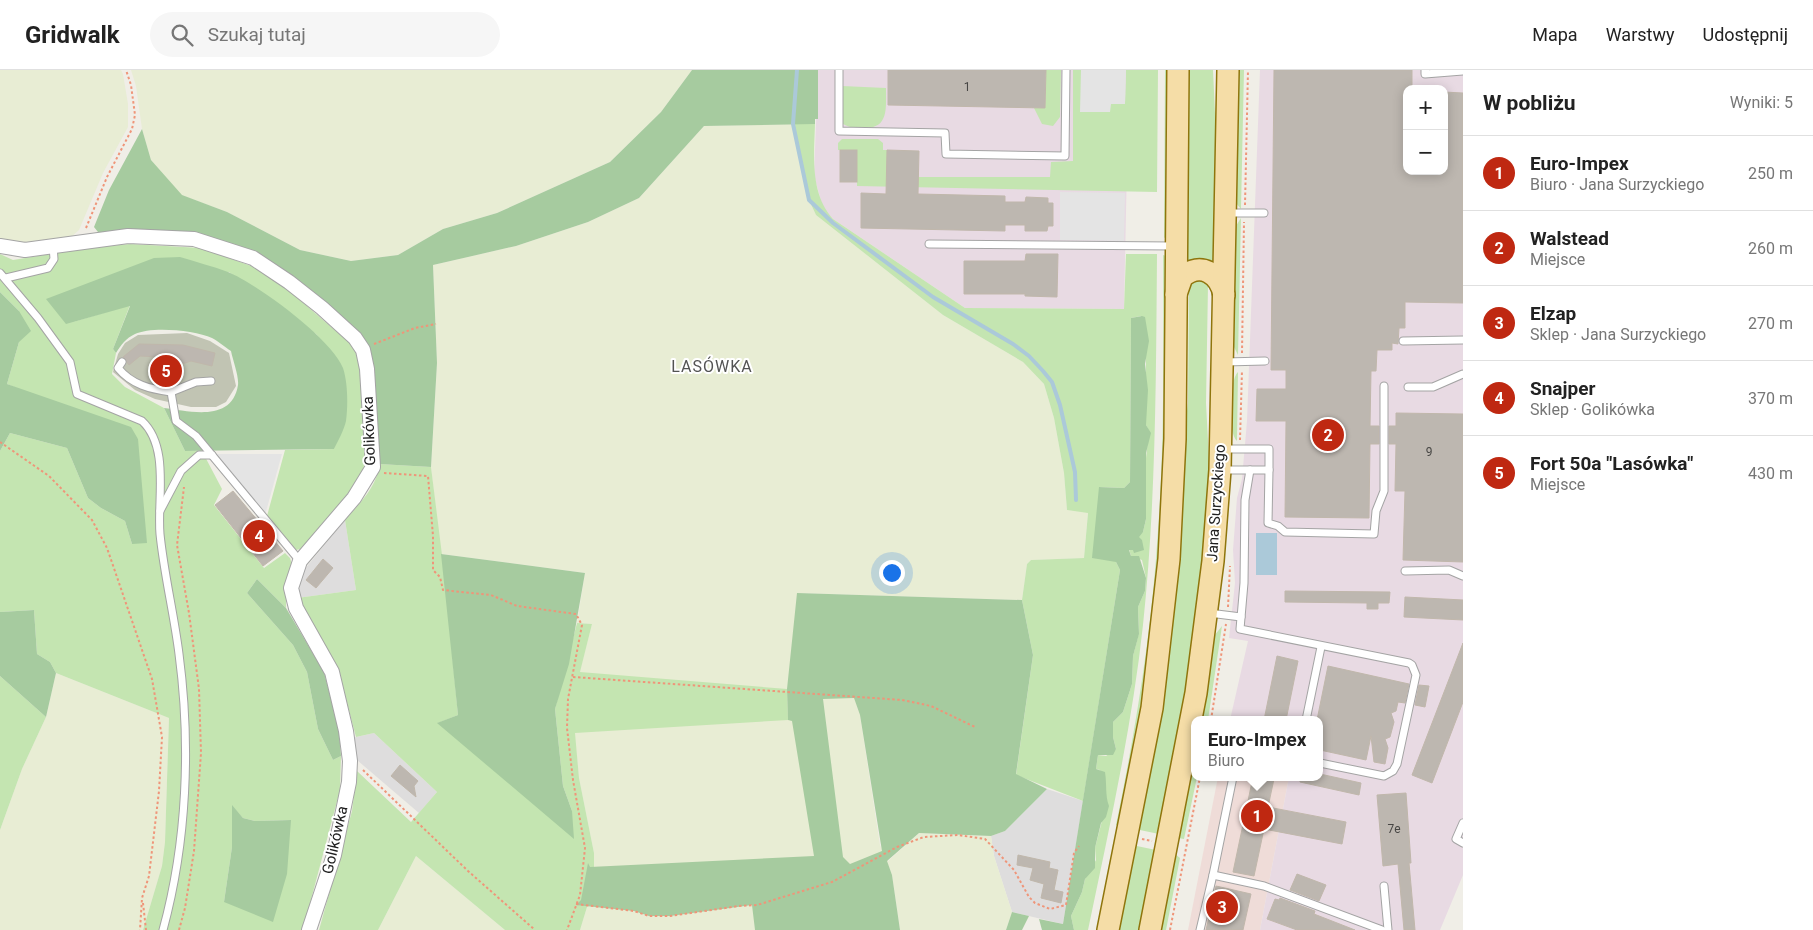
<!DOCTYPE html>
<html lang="pl">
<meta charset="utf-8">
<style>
:root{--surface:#fff;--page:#f6f6f6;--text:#222;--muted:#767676;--line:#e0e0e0;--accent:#bf2811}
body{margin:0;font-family:Roboto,sans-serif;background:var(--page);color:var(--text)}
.controls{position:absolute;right:15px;top:15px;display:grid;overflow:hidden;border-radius:10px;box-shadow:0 2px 12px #0003}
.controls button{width:45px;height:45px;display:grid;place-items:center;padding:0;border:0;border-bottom:1px solid var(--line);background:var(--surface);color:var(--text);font:25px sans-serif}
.you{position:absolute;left:891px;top:502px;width:18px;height:18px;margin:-12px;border:4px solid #fff;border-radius:50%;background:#1a73e8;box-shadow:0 0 0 8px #1a73e833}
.badge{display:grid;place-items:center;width:32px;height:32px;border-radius:50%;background:var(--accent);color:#fff;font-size:16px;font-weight:700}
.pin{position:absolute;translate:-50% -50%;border:2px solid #fff;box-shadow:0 1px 5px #0006}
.popup{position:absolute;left:1191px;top:646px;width:132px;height:65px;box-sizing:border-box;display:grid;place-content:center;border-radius:10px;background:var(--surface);filter:drop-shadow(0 1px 4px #0005);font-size:16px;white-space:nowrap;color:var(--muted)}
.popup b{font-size:19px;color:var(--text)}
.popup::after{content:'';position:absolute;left:50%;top:100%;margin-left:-10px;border:10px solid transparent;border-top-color:var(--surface)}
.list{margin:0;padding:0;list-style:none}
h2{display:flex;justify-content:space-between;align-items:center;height:65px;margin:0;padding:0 20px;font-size:21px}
h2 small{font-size:16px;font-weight:400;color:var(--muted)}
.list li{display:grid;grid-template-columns:32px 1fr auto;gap:15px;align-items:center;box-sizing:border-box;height:75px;padding:0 20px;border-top:1px solid var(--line)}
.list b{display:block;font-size:19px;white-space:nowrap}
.list p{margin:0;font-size:16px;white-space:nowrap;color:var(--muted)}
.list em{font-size:16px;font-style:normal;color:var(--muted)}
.icon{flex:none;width:28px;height:28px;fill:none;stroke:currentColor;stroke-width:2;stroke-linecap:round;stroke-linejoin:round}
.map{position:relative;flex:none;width:1463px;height:860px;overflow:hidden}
header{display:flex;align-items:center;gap:30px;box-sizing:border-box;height:70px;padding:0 25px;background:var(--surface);border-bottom:1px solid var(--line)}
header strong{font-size:24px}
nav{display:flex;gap:28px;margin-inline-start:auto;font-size:18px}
.search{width:350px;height:45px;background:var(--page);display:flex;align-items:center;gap:12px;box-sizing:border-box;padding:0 18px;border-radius:28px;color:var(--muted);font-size:19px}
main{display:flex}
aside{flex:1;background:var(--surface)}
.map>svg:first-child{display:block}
</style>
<header>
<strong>Gridwalk</strong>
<div class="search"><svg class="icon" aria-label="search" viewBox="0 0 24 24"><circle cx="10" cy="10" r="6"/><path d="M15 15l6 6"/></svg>Szukaj tutaj</div>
<nav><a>Mapa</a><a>Warstwy</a><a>Udostępnij</a></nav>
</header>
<main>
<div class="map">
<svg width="1463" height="860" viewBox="0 0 1463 860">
<rect width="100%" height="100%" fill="#f0eee7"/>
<g fill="#dedddd">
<polygon points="345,450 356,520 297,528 297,518 304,500"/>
<polygon points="374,663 437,722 419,743 357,690 352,668"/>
<polygon points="1047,719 1083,731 1063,854 1012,842 994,786 991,766 1005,761"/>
</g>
<polygon fill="#efdcd8" points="1218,707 1289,707 1260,860 1188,860"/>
<g fill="#e8dae3" fill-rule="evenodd">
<polygon points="818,0 1129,0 1124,239 965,238 833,149 823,138 814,106"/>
<path d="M1260,0H1463V805L1440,860H1260L1289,707H1320V650H1230L1248,571L1229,568L1235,513L1233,480L1237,428L1242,409L1247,351ZM1407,19H1444V101H1407Z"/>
</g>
<polygon fill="#c1c4b3" points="187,263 210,271 229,283 236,316 226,332 216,337 191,337 155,329 135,320 113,302 118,284 125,273 138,265"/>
<g fill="#e8edd4">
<polygon points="0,0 121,0 123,4 128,34 128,57 103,103 79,160 71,167 15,175 0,171"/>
<polygon points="131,0 692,0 661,42 610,92 497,143 443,159 398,185 351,191 300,180 227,142 181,125 151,90 142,59 136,16"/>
<polygon points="793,54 809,130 816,145 943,245 1023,292 1044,314 1054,348 1064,403 1067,440 1088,442 1084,488 1031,490 1027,494 1022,530 797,523 855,630 860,645 880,775 888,791 919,763 991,766 994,786 1012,842 1006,860 900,860 892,805 887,792 754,836 755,860 580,860 594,814 594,783 579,708 573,648 576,616 592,554 577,553 585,503 441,484 431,397 437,293 433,195 516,176 588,152 639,128 704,56"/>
<polygon points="56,603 169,648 165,772 162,796 143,860 0,860 0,760 22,699 46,647"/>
<polygon points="416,786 505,860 378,860"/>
</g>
<g fill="#c4e5b1" fill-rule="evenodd">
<polygon points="1046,0 1061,0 1060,47 1053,56 1042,54 1034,38 1045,38"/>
<polygon points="1073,0 1081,0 1081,42 1110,42 1110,34 1125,33 1126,0 1158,0 1157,122 857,116 857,80 838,80 838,73 842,69 878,69 883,73 883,80 887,80 887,107 1050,107 1051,92 1073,91"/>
<polygon points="1165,0 1172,0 1167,166 1164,168"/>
<polygon points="1185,0 1213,0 1217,87 1215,196 1184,196"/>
<polygon points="1238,0 1244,0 1241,139 1235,132"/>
<path d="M842,16L886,18C886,39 889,59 863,58C855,58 850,58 843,54L841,49Z"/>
<path d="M793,54H815C814,87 810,123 833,149L965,238L1124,239L1126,184H1157C1156,308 1156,432 1143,555C1132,657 1109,759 1088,860H1074L1071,846L1082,822L1085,809L1096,790L1095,778L1107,731L1100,700L1096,699L1098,685L1106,686L1116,679L1113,667V652L1123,642L1132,614L1133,586L1139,563L1138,537L1145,521L1146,508L1142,490L1131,486L1129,479L1133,480L1140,463L1143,462L1146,449V388L1149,361L1146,355V287L1141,246L1131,248L1130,412L1124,418L1100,417L1116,492L1120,500L1083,731L1016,705L1033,585L1022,530L1027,494L1031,490L1084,488L1088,443L1067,440L1064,403L1054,348L1044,314L1023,292L943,245L816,145L809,130Z"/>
<polygon points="1241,148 1238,285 1232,273 1234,159"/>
<path d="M130,174L201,178L257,198L293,224L352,275L358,287C361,324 376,392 354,423C340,442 321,460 305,478L296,480L267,446L285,380L334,379L342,297L316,264L229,202L66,254L130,235L113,279L116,283L112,304L125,317L164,338L185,381H202L222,419L214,435L264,498L285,483L290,488L293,497L286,514V538L257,509L247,523L293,575L307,602L318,659L333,690L341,686L340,720L303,860H143L162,796L165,772L169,648L56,603L50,592L37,584L34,540L0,542V381L10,363L67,378L88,428L101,438L125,451L132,474L138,369L7,314L19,272V241L0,222V184L13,190L87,178ZM232,736L243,748L255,751L290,750L224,832L232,777Z"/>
<path d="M1163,185L1166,186L1168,379L1158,539L1123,756L1116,755C1136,658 1152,560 1158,460C1165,369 1163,276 1163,185Z"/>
<polygon points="1197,205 1208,215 1206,333 1210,409 1206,461 1194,577 1159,764 1135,759 1188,333 1189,215"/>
<path d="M1238,302L1237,371C1227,363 1229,310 1238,302Z"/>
<path d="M379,394L431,397L445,509L458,645L438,653L572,741L563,716L555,639L577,553L592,554L580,602L787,619L788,650L575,663L579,708L594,783V814L580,860H505L416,786L378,860H319L352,741L357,701L411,752L437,722L374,663L356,667L341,610L297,528L356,520L345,450C359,434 378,416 379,394Z"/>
<polygon points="1222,556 1208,650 1201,650 1214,566"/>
<polygon points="0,606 46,647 22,699 0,760"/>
<polygon points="1194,699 1194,707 1197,707 1184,769 1178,768 1191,704"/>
<polygon points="1132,775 1156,780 1140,860 1115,860"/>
<polygon points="1175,784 1180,788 1166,860 1159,860"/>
</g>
<g fill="#a6cb9f" fill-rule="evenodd">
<polygon points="692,0 818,0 818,49 815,49 815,54 704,56 639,128 588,152 516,176 433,195 437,293 431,397 379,394 374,314 361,269 352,255 283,201 256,183 183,161 98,162 94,157 109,120 142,59 151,90 182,125 227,142 300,180 351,191 398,185 443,159 497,143 610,92 661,42"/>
<path d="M180,187C196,192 212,196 228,202C257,214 331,268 343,298C348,313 348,336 346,351C344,360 338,371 334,379L185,381L164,338C189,341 232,353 238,315C239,306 233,291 231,281C225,277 218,271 212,268C195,260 151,256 135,264C126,268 121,275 116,283L113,279L130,236L66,254L46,229L154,188Z"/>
<polygon points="0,222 19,241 31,261 19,272 7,314 131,357 138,369 147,473 132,474 125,451 101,438 88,428 67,378 10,363 0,381"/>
<path d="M1142,246L1145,247L1149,271L1145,294L1148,320L1146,355L1151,363L1146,383V449L1143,462L1139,467L1142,470L1144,480L1134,483L1133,480H1129L1131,486H1139L1146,508L1145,521L1138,537L1139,564L1133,586L1132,614L1123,642L1113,652V667L1116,679L1113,685H1098L1096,699L1105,702C1107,715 1105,725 1109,736L1106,747L1101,753L1095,778V798L1085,809L1082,822L1071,846L1074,860H1042L1039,849L1063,854L1120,500L1116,492L1092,488L1099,417L1124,418L1130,412L1131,248Z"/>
<polygon points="441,484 585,503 569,594 555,639 563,716 572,741 574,769 437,653 458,645"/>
<polygon points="257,509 286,538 324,602 339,660 341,686 333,690 318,659 307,602 293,575 247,523"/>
<path d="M797,523L1022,530L1033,585L1016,704L1047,719L1005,761L991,766L919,763L887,791L892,805L900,860H755L752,835L670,846H649L634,841L576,835L581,830L588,793L590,797L814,786L792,651L788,650L787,619ZM854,628L860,645L882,781L850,794L843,787L823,629Z"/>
<polygon points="34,540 37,584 50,592 56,603 46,647 0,606 0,542"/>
<polygon points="232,735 243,748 255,751 291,750 287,804 273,852 224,832 232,777"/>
<polygon points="1012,842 1029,846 1022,860 1006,860"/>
</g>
<g fill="#e4e4e4">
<polygon points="1081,0 1126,0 1125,34 1111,34 1110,42 1080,42"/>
<polygon points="1060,122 1125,123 1124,171 1060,170"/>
<polygon points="215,384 282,384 265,445"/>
</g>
<rect fill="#abc9d9" x="1256" y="463" width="21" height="42"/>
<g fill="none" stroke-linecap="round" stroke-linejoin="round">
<polyline stroke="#abc9d9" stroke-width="4" points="797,0 793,54 809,130 833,153 933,227 1013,274 1029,286 1043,301 1052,312 1060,335 1075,402 1076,430"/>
</g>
<g fill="#bdb7b0" stroke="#c0b7ab">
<polygon points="888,0 1046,0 1045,38 888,35"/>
<polygon points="1274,0 1412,0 1412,19 1407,19 1407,101 1444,101 1444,22 1463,23 1463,233 1405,232 1405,258 1399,258 1398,274 1392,273 1392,280 1377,280 1376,301 1371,301 1370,356 1379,356 1379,374 1370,374 1369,448 1285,447 1286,351 1256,351 1257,319 1286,319 1286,300 1271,300"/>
<rect x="840" y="80" width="17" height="32"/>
<polygon points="887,80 919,81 918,124 1005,126 1005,132 1025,132 1026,127 1048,128 1048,133 1053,133 1053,156 1048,156 1047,161 1025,161 1025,155 1005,155 1005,161 861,158 861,123 886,124"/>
<polygon points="1026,184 1058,184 1057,227 1025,226 1025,224 964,224 964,191 1025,191"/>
<polygon points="139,274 183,275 215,283 212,296 191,291 176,296 176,288 140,286 129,295 123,287"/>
<polygon points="1396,343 1463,344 1463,492 1403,490 1405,421 1395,421 1396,374 1389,374 1389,356 1396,356"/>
<polygon points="233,421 283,481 263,496 215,435"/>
<polygon points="323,489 333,498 316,518 306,510"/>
<polygon points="1285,521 1390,522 1389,533 1378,533 1378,539 1367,539 1367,533 1285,532"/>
<polygon points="1405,527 1463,530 1463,550 1404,547"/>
<polygon points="1463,573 1463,632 1432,713 1412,705"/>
<polygon points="1277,586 1298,591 1286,650 1264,650"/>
<polygon points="1328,596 1409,614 1405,633 1398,632 1396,641 1391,643 1394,652 1390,667 1385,669 1388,678 1385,694 1374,692 1371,666 1366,690 1320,680 1320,650 1317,650"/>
<polygon points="1419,615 1429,616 1425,637 1415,635"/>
<polygon points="400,695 418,711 414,716 416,727 391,706"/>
<polygon points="1320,704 1361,713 1359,725 1300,712 1300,707 1320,707"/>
<polygon points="1253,707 1274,709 1268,737 1346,752 1342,774 1264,759 1254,806 1233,802"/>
<polygon points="1406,723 1411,793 1409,793 1415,860 1404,860 1398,794 1383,796 1377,725"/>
<polygon points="1018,785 1050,792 1049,798 1058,800 1054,820 1063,822 1061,833 1041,828 1044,814 1030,810 1033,798 1017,795"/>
<polygon points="1297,804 1326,815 1319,831 1290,820"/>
<polygon points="1216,816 1251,824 1243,860 1206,860"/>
<polygon points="1280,828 1315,841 1314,844 1355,860 1297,860 1267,849 1275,829 1279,830"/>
</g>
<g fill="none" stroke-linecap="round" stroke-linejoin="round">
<defs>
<g id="lane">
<polyline points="839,0 839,61 945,63 946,84 1065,86 1066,0"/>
<polyline points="1425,0 1425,4 1463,1"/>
<polyline points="1227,143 1264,143"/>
<polyline points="929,174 1173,176"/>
<path d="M0,203L38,248L70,292L77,324L142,351C170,377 157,430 160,464C164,504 174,544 179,584C191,675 187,772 163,860"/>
<polyline points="6,208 48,198 54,189 53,176"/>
<polyline points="1403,271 1463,270"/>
<path d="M122,292L118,298C132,315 150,319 171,322L176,351L196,366L300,491"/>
<polyline points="1225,292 1265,291"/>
<polyline points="1408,317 1433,317 1463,304"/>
<polyline points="171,322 196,312 211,311"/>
<polyline points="1223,379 1269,379 1269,400"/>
<polyline points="1223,400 1269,400 1268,453 1278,456 1285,462 1374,464 1376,441 1384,421 1384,316"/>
<polyline points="1250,400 1245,430 1244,513 1240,559 1409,593 1412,595 1416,605 1397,694 1393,701 1384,706 1320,693"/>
<polyline points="160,441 181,401 199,385 212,385"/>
<polyline points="1405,501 1449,500 1463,506"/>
<polyline points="1209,543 1241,547"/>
<polyline points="1306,650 1321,577"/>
<polyline points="1463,753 1456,769 1463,773"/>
<polyline points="1213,805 1233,707"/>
<polyline points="1384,816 1388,860"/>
<polyline points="1200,860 1213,805 1264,816 1382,860"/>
</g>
<polyline id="street" points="0,176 25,180 128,166 194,169 253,188 289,212 322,238 355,268 363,280 367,299 373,397 354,428 300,491 291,518 296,538 332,602 346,661 350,691 349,712 334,785 309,860"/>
<g id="primary">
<path d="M1176,224L1182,207C1201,191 1220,204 1224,225"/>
<polyline points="1108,860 1152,638 1169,489 1175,369 1178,0"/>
<polyline points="1150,860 1196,623 1213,491 1220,400 1228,0"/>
</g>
</defs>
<use href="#lane" stroke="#a4a4a4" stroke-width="9"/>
<use href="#street" stroke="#a4a4a4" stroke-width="16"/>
<use href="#primary" stroke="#8f750c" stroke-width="24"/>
<g stroke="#ef9579" stroke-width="2" stroke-dasharray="2.5 2.5" stroke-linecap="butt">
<polyline points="1245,135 1248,0"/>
<polyline points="86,158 107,107 132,59 135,45 131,15 126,0"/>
<polyline points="374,274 415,258 436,254"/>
<polyline points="1242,283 1244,152"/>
<polyline points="1240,370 1242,300"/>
<polyline points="0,372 49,406 92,450 107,478 152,609 162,667 159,721 149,806 142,828 140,860"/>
<polyline points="384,403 428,406 433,466 433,500 440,507 443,520 491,525 517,536 576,544 582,555 568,629 567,658 573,710 585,778 580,825 567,860"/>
<polyline points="1228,537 1230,496"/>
<polyline points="573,607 902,630 931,636 975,657"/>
<polyline points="1211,650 1226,554"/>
<polyline points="363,700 468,801 535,860"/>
<polyline points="1142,769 1152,771"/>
<polyline points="143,833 146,860"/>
<polyline points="576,834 634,841 649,846 670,846 739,836 757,835 832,812 897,777 924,767 958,765 985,769 1014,800 1029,827 1035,833 1050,839 1066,835 1074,783 1079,776"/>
<polyline points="179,860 185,838 194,781 201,683 199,619 189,543 177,475 184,417"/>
<polyline points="1170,860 1200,707"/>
</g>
<use href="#lane" stroke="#fff" stroke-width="7"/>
<use href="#street" stroke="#fff" stroke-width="14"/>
<use href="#primary" stroke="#f5dda7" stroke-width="21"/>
</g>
<g text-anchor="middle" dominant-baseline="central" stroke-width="4" stroke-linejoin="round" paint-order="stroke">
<g font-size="12" fill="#474644">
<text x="967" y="17">1</text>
<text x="1429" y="382">9</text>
<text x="1394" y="759">7e</text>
</g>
<g font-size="15" fill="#202020" stroke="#fff">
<text transform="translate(369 361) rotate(-92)">Golikówka</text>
<text transform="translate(1216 433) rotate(-86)">Jana Surzyckiego</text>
<text transform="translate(335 770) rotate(-77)">Golikówka</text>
</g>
<g font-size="16" letter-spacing="1" fill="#535353" stroke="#fff">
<text x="712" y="296">LASÓWKA</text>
</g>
</g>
</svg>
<div class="controls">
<button>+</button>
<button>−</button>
</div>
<div class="you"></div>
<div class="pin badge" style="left:1257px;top:746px">1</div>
<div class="popup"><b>Euro-Impex</b>Biuro</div>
<div class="pin badge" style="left:1328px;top:365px">2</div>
<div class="pin badge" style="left:1222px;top:837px">3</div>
<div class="pin badge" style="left:259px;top:466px">4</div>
<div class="pin badge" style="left:166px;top:301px">5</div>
</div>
<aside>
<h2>W pobliżu<small>Wyniki: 5</small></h2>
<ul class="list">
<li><span class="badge">1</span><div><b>Euro-Impex</b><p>Biuro · Jana Surzyckiego</p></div><em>250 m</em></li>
<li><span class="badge">2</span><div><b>Walstead</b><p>Miejsce</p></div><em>260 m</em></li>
<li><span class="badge">3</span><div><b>Elzap</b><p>Sklep · Jana Surzyckiego</p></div><em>270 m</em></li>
<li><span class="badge">4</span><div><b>Snajper</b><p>Sklep · Golikówka</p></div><em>370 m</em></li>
<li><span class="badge">5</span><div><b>Fort 50a &quot;Lasówka&quot;</b><p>Miejsce</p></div><em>430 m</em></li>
</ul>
</aside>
</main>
